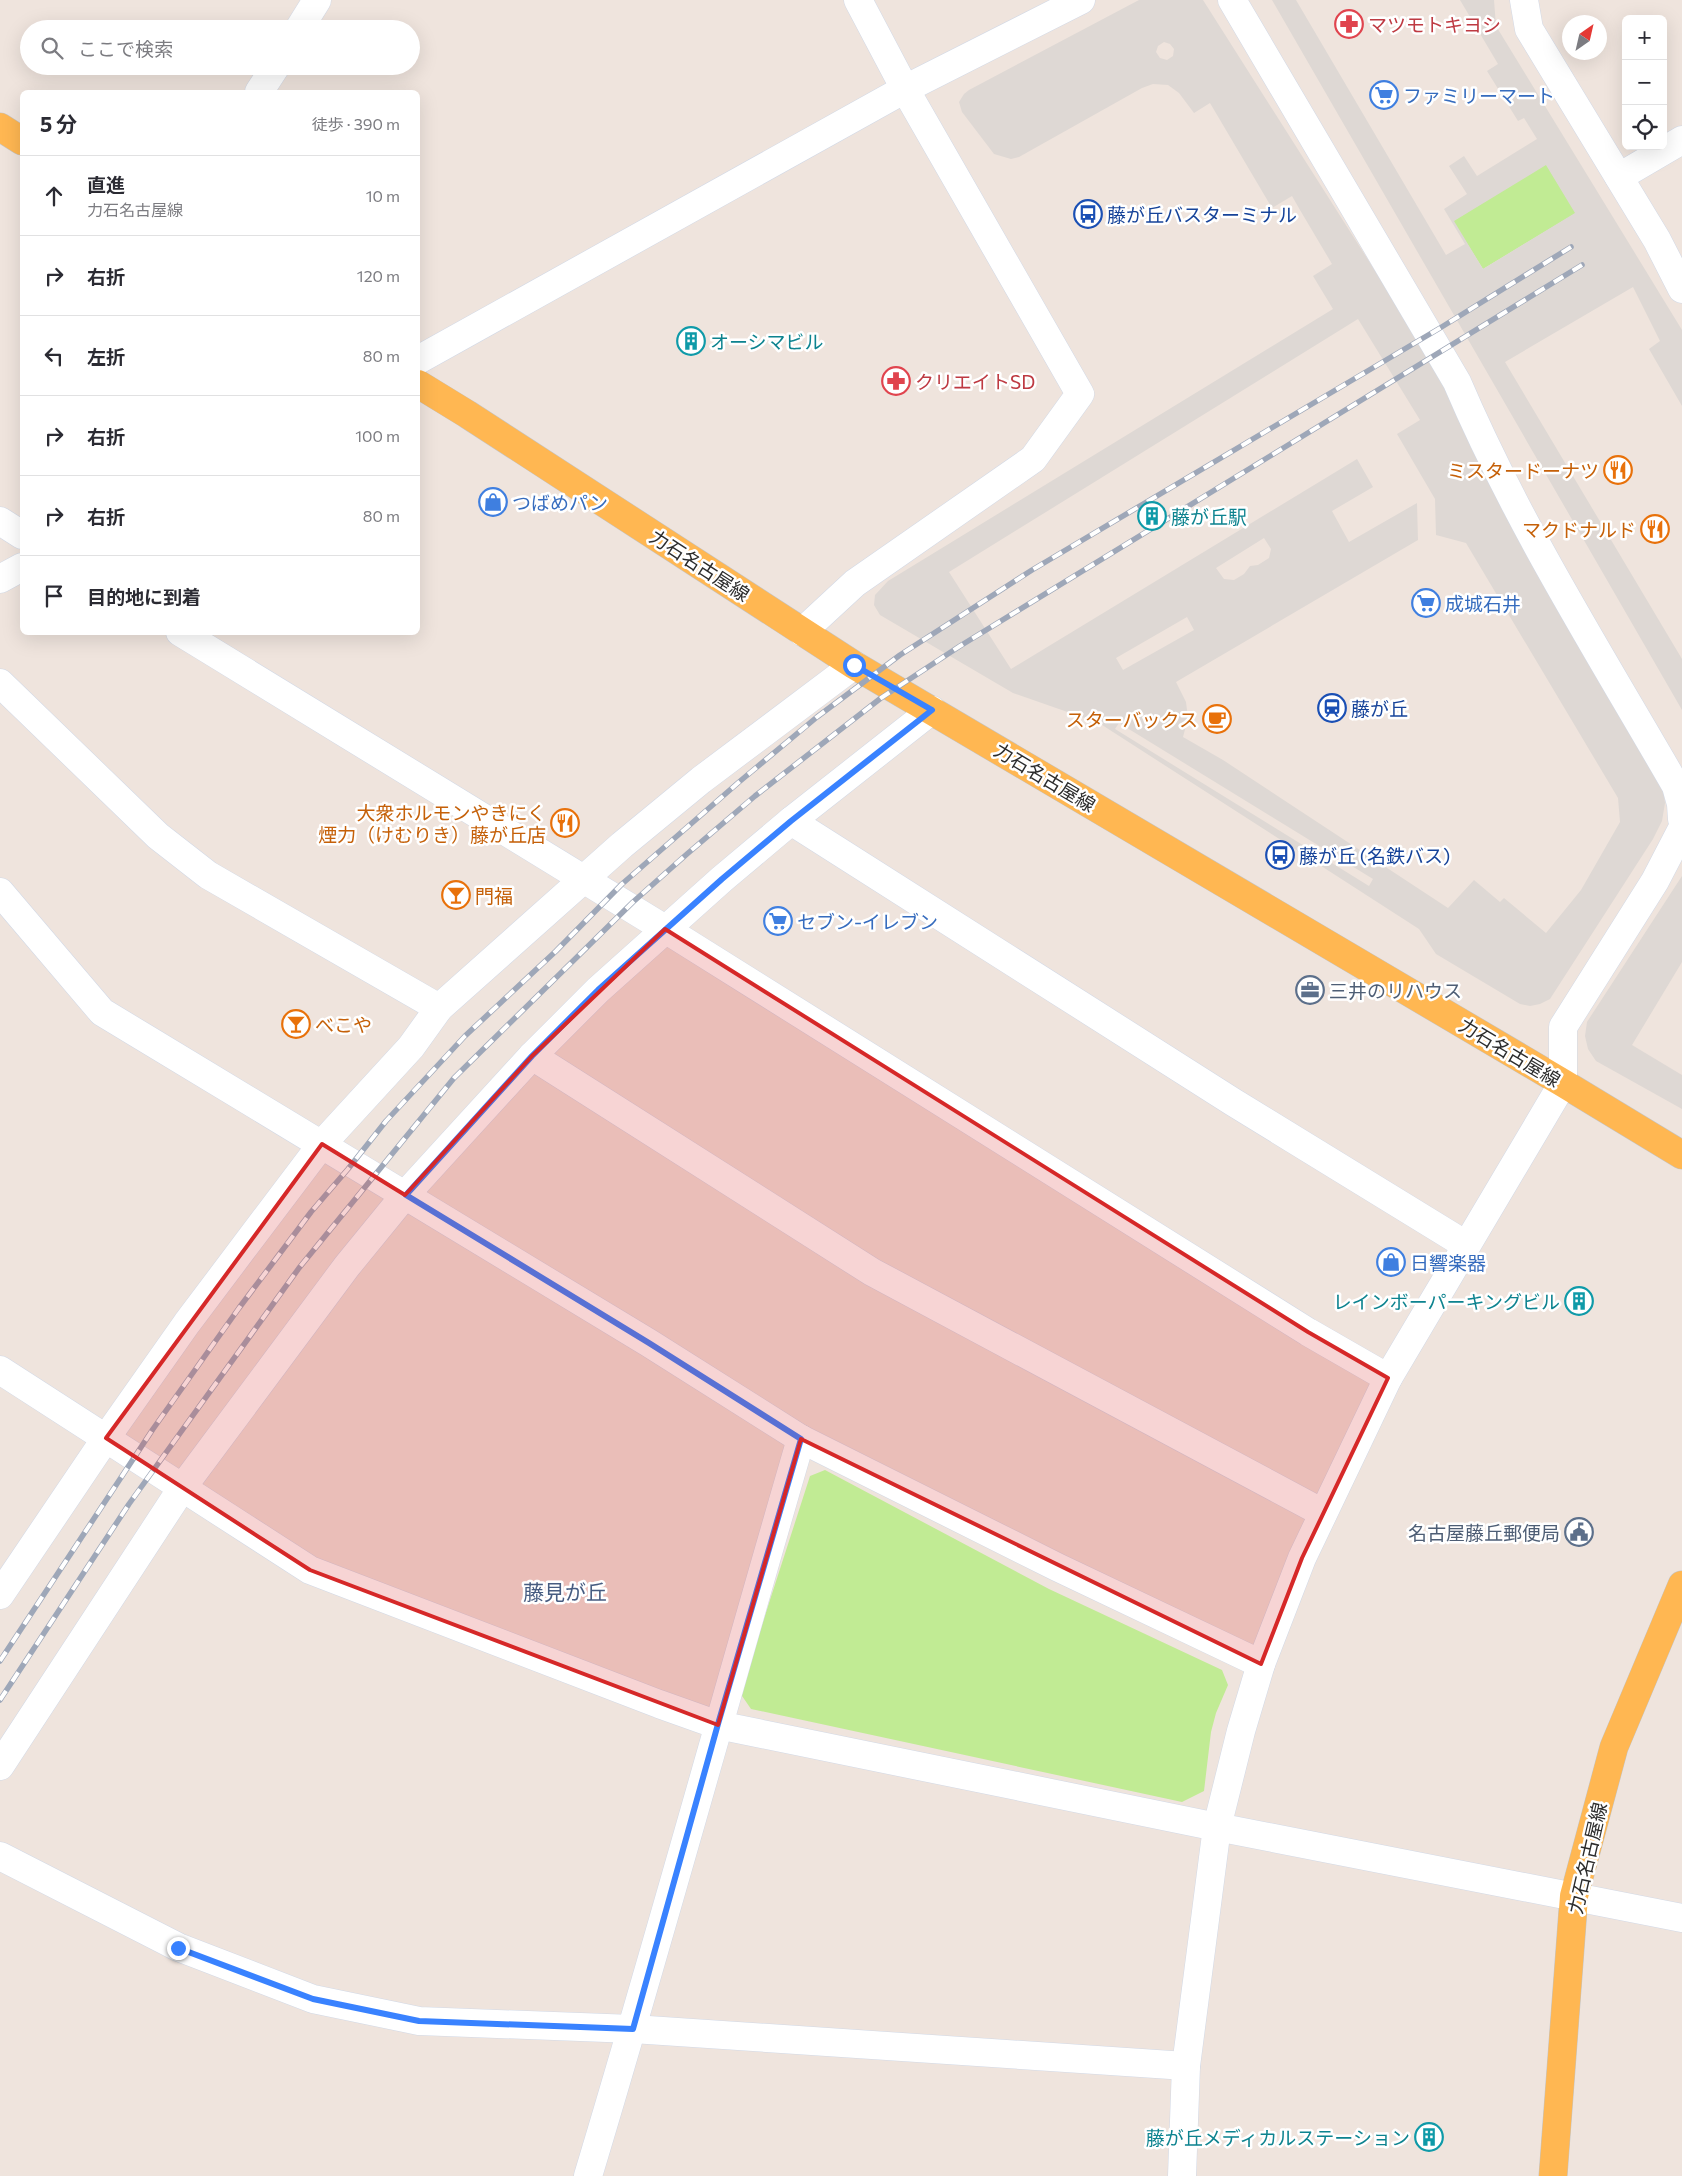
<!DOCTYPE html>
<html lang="ja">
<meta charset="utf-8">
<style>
:root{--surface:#fff;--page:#f2f2f3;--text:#2b2b33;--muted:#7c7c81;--line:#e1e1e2}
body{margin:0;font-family:Commissioner,"Noto Sans JP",sans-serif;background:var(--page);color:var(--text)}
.controls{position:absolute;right:15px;top:15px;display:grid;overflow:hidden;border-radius:8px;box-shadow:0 5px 20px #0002}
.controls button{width:45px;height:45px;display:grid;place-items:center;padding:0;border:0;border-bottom:1px solid var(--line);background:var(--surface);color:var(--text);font:25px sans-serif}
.compass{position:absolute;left:1562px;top:15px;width:45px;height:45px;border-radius:50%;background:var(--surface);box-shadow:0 5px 20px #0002;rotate:34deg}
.stop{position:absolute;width:15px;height:15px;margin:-11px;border:4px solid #3982ff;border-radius:50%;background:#fff}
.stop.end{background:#3982ff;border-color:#fff;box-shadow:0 1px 5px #0008}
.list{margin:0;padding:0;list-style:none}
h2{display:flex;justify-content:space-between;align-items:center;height:65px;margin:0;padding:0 20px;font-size:21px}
h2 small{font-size:16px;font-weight:400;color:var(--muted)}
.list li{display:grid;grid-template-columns:32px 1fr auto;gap:15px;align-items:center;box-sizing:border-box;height:80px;padding:0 20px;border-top:1px solid var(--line)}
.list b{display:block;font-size:19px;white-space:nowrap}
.list p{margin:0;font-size:16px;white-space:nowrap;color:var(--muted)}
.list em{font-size:16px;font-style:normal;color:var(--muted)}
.icon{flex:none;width:28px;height:28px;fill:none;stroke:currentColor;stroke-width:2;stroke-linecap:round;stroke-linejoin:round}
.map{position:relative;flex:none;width:1682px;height:2176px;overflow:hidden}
.search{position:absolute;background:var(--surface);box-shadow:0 5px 20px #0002;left:20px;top:20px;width:400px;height:55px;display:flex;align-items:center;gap:12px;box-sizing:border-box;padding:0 18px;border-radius:28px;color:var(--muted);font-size:19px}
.panel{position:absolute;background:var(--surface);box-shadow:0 5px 20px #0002;left:20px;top:90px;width:400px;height:545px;border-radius:8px}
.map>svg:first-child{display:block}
</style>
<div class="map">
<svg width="1682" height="2176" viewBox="0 0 1682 2176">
<rect width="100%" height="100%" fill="#efe4dd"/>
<g fill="#c1eb94">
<polygon points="1546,164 1576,213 1483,269 1453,221"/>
<polygon points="825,1470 1049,1589 1222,1670 1228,1685 1216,1713 1211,1732 1204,1791 1182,1802 751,1709 740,1693 810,1476"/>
</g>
<g fill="#ded8d4" fill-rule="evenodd">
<path d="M1139,0H1203L1452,392L1663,787L1665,803L1662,821L1653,839L1550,999L1540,1004L1530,1006L1520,1004L1436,954L1419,929L1099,723L1013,693L880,615L874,605L875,595L888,581L1333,309L1313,276L1332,264L1300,210L1292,196L1272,208L1210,103L1194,113L1179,93L1168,85L1153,84L1142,88L1019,157L1011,159L994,154L962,112L959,102L964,94L969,90ZM1164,42L1170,44L1174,49L1173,56L1167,60L1160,58L1156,52L1158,46ZM1358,319L1420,420L1397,434L1435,499L1436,535L1466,543L1618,798L1620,822L1581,890L1546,933L1504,898L1500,902L1474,880L1448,908L1223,760L1183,737L1188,718L1186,702L1176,682L1418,540L1417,503L1349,542L1332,511L1373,487L1357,459L1011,669L949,572ZM1264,538L1271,549L1269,558L1258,565L1250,566L1244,574L1234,580L1224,579L1216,568ZM1187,617L1194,630L1123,670L1116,658ZM1119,723L1373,879L1369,886L1115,729Z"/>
<path d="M1272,0H1296L1446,255L1465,244L1444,209L1467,194L1449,166L1464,156L1477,176L1537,139L1524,118L1518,121L1487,71L1498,64L1460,0H1494L1496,26L1682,330V406L1649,349L1660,341L1633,287L1505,362L1682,659V710ZM1546,165L1575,213L1483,269L1454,221Z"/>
<polygon points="1682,876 1682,962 1632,1045 1682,1075 1682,1109 1596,1061 1588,1049 1585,1036 1587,1022"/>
</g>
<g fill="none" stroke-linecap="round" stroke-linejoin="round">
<defs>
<g id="minor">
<path d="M1232,0L1457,382C1517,523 1600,654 1676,786L1681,804L1682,819"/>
<polyline points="1524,0 1529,29 1657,240 1682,289"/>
<polyline points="299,29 317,0"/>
<polyline points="259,92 276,66"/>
<polyline points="1619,177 1682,140"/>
<polyline points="418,360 905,89 1081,0"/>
<polyline points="0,521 22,535"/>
<polyline points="0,579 22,567"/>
<polyline points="180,632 665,929 1308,1332 1388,1378"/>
<polyline points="802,632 855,583 1033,459 1080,394 905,89 858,0"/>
<polyline points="0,683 158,836 208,875 439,1008"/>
<polyline points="791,821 1233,1102 1466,1245"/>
<polyline points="0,892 102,1012 145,1038 649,1343 801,1439 1057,1567 1261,1664"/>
<polyline points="532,1056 872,1272 1323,1513"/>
<polyline points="0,1370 310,1570 659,1704 718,1725 1217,1827 1682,1918"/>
<polyline points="0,1595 106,1438 187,1323 257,1230 322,1144 411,1047 439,1008 622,845 701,780 854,665"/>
<polyline points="0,1766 182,1488 347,1266 405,1195 532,1056 598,990 722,879 791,821 932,710"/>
<polyline points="0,1856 178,1947 313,1999 419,2021 633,2029 1186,2066"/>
<path d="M588,2176C662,1931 729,1685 801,1439"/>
<polyline points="1182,2176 1186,2066 1217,1827 1241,1731 1261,1664 1302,1558 1388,1378 1563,1083 1563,1027 1655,881 1682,829"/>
</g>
<g id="major">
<polyline points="0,127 22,141"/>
<polyline points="418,384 467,414 854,665 1563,1083 1682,1155"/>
<polyline points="1553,2176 1574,1896 1614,1747 1682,1585"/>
</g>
</defs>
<use href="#minor" stroke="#d2d9e6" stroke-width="29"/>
<use href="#major" stroke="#c4c4c4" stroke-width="29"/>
<use href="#minor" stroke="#fff" stroke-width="28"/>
<use href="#major" stroke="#ffb752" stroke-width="28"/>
<defs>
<g id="rail">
<polyline points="0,1661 153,1429 239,1308 311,1212 348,1169 386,1121 465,1036 556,951 622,884 739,782 817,717 900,655 1032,570 1440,328 1571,247"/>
<polyline points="0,1700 129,1504 299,1268 454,1078 633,902 687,854 755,796 881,698 960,646 1582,265"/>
</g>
</defs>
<use href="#rail" stroke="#9ea7b8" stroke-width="5.5"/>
<use href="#rail" stroke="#fff" stroke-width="4" stroke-dasharray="11" stroke-linecap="butt"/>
</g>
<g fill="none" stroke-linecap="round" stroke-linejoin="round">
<polyline stroke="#3982ff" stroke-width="6" points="178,1948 313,1999 419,2021 633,2029 718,1724 801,1439 649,1343 406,1195 532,1056 598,990 722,879 791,821 932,710 854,665"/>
</g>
<path fill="#d62828" fill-opacity="0.2" stroke="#d62828" stroke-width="4" stroke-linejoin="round" d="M665,929L1308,1332L1388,1378L1302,1558L1261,1664L801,1439L718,1725L310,1570L106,1438L322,1144L405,1195L532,1056Z"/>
<defs>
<symbol id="pharmacy-ring" viewBox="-11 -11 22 22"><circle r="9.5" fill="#fff" stroke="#e0444e" stroke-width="1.5"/><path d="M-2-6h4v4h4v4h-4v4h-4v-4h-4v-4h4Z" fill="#e0444e"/></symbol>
<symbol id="supermarket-ring" viewBox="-11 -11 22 22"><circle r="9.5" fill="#fff" stroke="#3f7fe0" stroke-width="1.5"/><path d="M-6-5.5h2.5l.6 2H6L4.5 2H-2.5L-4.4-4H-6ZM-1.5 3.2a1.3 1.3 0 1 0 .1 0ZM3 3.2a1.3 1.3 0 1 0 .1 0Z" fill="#3f7fe0"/></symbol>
<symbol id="bus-ring" viewBox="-11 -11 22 22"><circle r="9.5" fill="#fff" stroke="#1a4fb4" stroke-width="1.5"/><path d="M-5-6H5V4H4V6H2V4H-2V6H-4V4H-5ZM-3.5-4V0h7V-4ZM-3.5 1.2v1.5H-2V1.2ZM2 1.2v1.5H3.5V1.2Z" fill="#1a4fb4"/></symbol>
<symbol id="building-ring" viewBox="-11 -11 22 22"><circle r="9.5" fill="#fff" stroke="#0f9aa8" stroke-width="1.5"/><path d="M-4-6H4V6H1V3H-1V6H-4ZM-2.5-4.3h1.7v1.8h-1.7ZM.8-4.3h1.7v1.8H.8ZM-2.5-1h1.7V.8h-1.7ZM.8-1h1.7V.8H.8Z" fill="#0f9aa8"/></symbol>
<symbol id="restaurant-ring" viewBox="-11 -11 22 22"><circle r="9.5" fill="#fff" stroke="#e8710a" stroke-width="1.5"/><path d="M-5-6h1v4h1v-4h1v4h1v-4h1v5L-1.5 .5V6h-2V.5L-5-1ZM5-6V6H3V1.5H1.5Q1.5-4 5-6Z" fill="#e8710a"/></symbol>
<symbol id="shop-ring" viewBox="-11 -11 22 22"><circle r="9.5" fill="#fff" stroke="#3f7fe0" stroke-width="1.5"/><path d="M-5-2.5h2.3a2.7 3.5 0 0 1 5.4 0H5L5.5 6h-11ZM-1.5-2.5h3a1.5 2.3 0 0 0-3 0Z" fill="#3f7fe0"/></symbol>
<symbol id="station-ring" viewBox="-11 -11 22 22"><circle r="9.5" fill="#fff" stroke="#1a4fb4" stroke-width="1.5"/><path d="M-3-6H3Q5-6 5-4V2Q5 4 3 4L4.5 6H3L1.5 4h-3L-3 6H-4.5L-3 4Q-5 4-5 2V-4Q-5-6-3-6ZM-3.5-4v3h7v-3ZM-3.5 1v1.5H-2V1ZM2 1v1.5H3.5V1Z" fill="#1a4fb4"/></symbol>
<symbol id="cafe-ring" viewBox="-11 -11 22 22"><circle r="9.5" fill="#fff" stroke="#e8710a" stroke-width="1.5"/><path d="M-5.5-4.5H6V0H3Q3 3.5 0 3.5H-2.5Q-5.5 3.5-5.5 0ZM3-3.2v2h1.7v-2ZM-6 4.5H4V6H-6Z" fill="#e8710a"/></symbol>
<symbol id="bar-ring" viewBox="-11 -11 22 22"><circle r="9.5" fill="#fff" stroke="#e8710a" stroke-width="1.5"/><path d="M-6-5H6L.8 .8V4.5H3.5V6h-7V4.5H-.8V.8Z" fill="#e8710a"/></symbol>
<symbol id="office-ring" viewBox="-11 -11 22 22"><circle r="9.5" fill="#fff" stroke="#5c6f8a" stroke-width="1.5"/><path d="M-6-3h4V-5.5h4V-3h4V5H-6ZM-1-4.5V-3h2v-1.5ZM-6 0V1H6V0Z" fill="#5c6f8a"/></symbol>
<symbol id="civic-ring" viewBox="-11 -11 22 22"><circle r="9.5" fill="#fff" stroke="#5c6f8a" stroke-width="1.5"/><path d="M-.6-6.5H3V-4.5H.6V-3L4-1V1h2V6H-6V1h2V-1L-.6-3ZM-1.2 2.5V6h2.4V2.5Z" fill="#5c6f8a"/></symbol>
</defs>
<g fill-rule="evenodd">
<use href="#pharmacy-ring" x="1333" y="8" width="32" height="32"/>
<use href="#supermarket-ring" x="1368" y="79" width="32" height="32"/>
<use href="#bus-ring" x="1072" y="198" width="32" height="32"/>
<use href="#building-ring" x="675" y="325" width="32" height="32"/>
<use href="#pharmacy-ring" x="880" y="365" width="32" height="32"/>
<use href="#restaurant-ring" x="1602" y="454" width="32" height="32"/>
<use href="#shop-ring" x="477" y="486" width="32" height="32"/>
<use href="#building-ring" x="1136" y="500" width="32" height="32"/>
<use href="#restaurant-ring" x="1639" y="513" width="32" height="32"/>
<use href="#supermarket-ring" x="1410" y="587" width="32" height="32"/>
<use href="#station-ring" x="1316" y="692" width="32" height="32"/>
<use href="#cafe-ring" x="1201" y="703" width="32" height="32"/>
<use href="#restaurant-ring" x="549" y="807" width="32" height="32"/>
<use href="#bus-ring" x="1264" y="839" width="32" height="32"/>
<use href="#bar-ring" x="440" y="879" width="32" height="32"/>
<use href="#supermarket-ring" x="762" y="905" width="32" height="32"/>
<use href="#office-ring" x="1294" y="974" width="32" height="32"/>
<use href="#bar-ring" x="280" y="1008" width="32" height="32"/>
<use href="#shop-ring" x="1375" y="1246" width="32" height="32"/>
<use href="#building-ring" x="1563" y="1285" width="32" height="32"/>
<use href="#civic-ring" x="1563" y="1516" width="32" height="32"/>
<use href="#building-ring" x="1413" y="2121" width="32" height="32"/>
</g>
<g text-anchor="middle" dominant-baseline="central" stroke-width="5" stroke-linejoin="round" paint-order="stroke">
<g font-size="19" fill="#be3a42" stroke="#fff" text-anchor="start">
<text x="1368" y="24">マツモトキヨシ</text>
<text x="915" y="381">クリエイトSD</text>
</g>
<g font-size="19" fill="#366cbe" stroke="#fff" text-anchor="start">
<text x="1403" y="95">ファミリーマート</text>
<text x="512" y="502">つばめパン</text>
<text x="1445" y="603">成城石井</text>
<text x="797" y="921">セブン-イレブン</text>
<text x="1410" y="1262">日響楽器</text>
</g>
<g font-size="19" fill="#164399" stroke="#fff" text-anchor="start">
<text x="1107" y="214">藤が丘バスターミナル</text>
<text x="1351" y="708">藤が丘</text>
<text x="1299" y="855">藤が丘 (名鉄バス)</text>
</g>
<g font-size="19" fill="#0d838f" stroke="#fff" text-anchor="start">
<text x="710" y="341">オーシマビル</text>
<text x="1171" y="516">藤が丘駅</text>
<text x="1560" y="1301" text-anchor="end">レインボーパーキングビル</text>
<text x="1410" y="2137" text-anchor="end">藤が丘メディカルステーション</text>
</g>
<g font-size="19" fill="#c56008" stroke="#fff" text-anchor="end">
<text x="1599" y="470">ミスタードーナツ</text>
<text x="1636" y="529">マクドナルド</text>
<text x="1198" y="719">スターバックス</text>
<text x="546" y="812">大衆ホルモンやきにく<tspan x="546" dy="22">煙力（けむりき）藤が丘店</tspan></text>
<text x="475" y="895" text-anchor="start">門福</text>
<text x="315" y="1024" text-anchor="start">べこや</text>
</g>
<g font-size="19" fill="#2c2c2c" stroke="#fff">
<text transform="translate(700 565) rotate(33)">力石名古屋線</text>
<text transform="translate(1045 777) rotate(31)">力石名古屋線</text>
<text transform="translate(1510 1052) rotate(31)">力石名古屋線</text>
<text transform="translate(1587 1858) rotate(-77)">力石名古屋線</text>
</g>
<g font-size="19" fill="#4e5e75" stroke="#fff" text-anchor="start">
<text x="1329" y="990">三井のリハウス</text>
<text x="1560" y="1532" text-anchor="end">名古屋藤丘郵便局</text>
</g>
<g font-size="21" fill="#475c81" stroke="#fff">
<text x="565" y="1591">藤見が丘</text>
</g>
</g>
</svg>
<div class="controls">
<button>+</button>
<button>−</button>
<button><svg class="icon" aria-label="locate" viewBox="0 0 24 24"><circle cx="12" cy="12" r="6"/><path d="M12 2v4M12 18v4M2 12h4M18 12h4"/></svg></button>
</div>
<svg class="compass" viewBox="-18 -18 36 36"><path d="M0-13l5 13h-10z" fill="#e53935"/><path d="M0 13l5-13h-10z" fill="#7c7c81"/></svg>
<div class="stop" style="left:854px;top:665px"></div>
<div class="stop end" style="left:178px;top:1948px"></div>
<div class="search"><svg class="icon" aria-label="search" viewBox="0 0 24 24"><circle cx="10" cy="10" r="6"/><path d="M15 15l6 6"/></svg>ここで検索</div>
<section class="panel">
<h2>5 分<small>徒歩 · 390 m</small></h2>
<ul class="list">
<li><svg class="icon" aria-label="ahead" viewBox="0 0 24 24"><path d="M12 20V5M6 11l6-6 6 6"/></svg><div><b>直進</b><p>力石名古屋線</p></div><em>10 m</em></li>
<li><svg class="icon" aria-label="right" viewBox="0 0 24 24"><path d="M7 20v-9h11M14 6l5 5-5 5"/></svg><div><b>右折</b></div><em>120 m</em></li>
<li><svg class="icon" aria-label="left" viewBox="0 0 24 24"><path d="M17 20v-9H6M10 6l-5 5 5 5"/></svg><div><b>左折</b></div><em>80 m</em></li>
<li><svg class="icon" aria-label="right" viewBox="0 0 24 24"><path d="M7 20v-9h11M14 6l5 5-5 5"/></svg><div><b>右折</b></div><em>100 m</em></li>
<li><svg class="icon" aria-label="right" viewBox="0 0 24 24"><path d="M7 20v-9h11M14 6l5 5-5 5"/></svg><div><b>右折</b></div><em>80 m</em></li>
<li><svg class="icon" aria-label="arrive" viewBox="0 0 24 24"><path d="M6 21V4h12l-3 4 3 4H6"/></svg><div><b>目的地に到着</b></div></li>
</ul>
</section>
</div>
